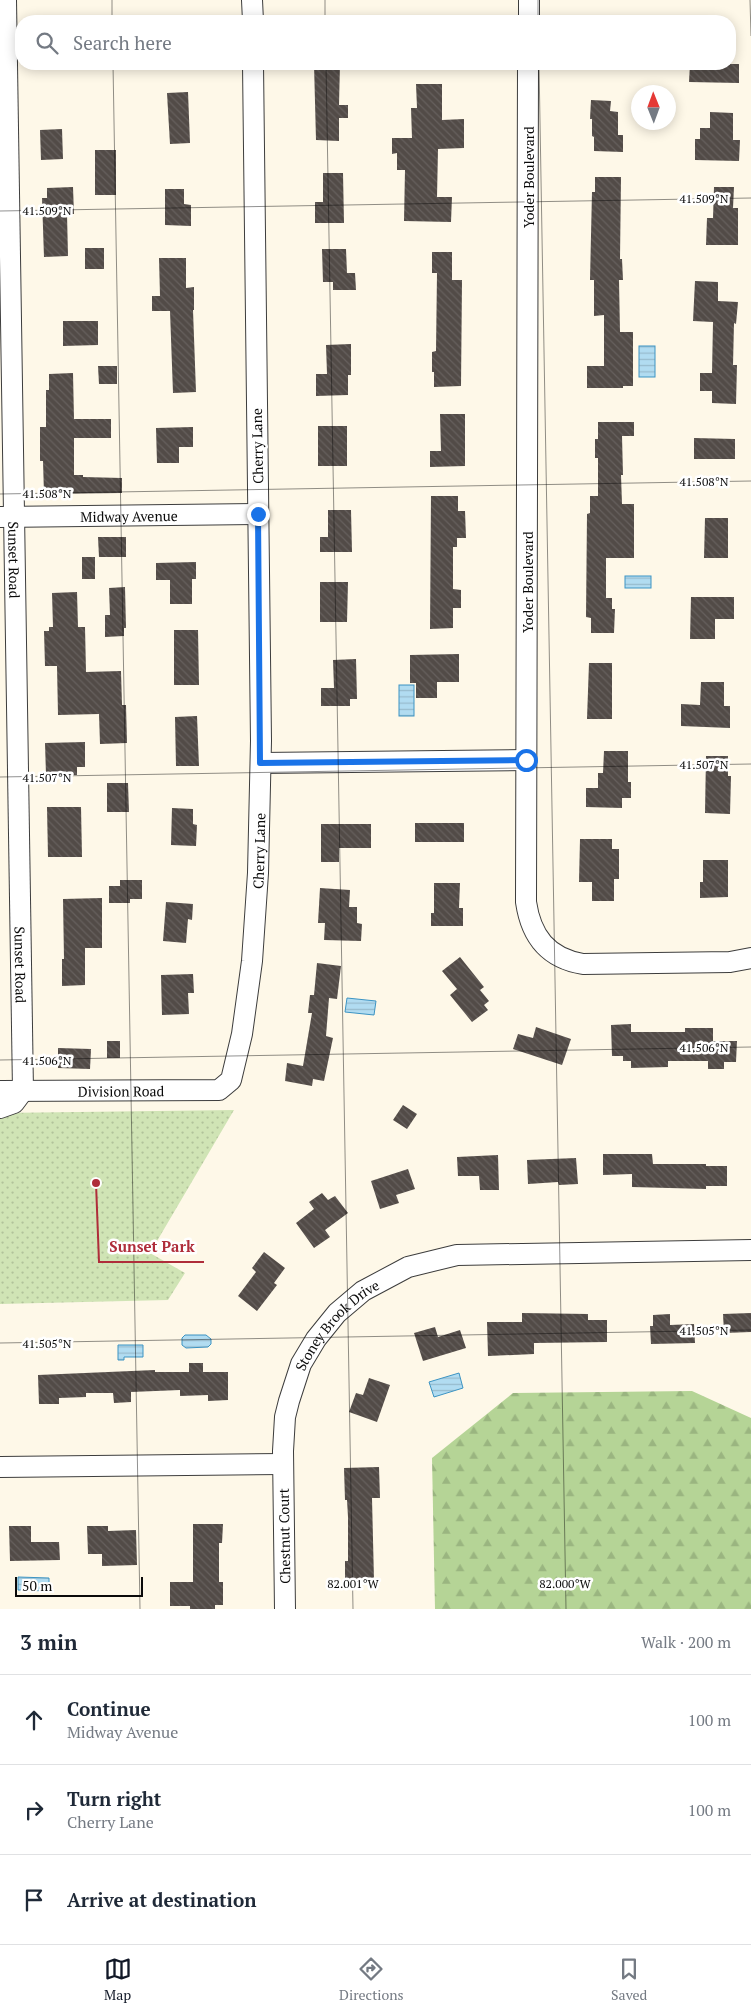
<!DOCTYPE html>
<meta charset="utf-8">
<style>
:root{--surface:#fff;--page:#f6f6f7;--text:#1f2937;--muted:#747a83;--line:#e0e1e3;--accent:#111827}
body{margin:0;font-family:"PT Serif",serif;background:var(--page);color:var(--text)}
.compass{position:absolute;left:631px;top:85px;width:45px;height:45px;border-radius:50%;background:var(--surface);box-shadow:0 2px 12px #0003;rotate:359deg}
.scale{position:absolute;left:15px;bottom:12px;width:128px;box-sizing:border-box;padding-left:5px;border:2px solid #0a0a0a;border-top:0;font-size:14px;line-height:18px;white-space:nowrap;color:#0a0a0a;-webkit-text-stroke:4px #fff;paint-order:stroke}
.stop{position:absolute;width:15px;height:15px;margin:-11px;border:4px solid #1a73e8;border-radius:50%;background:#fff}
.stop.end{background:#1a73e8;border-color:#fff;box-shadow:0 1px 5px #0008}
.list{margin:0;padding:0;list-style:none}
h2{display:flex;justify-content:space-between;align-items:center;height:65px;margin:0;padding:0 20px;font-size:21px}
h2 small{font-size:16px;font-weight:400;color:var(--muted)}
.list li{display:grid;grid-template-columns:32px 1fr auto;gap:15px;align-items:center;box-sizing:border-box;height:90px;padding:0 20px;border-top:1px solid var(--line)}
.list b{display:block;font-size:19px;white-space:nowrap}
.list p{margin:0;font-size:16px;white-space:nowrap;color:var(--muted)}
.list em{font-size:16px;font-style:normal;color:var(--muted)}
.icon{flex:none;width:28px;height:28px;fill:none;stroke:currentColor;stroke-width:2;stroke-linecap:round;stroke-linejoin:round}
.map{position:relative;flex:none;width:751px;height:1609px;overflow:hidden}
.search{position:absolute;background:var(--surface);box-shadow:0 2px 12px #0003;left:15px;right:15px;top:15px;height:55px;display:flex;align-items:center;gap:12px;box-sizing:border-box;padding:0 18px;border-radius:20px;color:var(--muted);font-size:19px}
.sheet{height:335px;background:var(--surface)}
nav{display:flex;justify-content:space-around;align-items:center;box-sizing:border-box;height:70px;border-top:1px solid var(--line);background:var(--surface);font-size:14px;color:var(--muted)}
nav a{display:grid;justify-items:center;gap:2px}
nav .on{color:var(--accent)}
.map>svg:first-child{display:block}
</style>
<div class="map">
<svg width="751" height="1609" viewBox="0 0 751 1609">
<defs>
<pattern id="green-dots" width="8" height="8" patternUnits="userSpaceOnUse" patternTransform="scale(1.25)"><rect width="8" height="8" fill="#d0e4b5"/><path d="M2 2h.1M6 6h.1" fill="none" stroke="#b1c29a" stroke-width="1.8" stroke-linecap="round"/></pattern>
<pattern id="forest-firs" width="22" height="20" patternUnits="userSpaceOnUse" patternTransform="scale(1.25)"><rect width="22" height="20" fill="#b5d496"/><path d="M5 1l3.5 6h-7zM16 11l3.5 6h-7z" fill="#9ab580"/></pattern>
<pattern id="water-rules" width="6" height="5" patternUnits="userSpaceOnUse" patternTransform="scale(1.25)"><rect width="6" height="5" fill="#b1dcf1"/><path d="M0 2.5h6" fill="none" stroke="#97bbcd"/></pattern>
<pattern id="building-back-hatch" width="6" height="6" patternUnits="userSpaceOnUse" patternTransform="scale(1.25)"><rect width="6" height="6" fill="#524b47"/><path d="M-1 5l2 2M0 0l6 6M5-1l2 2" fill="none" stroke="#66605d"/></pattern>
</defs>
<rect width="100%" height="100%" fill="#fef8e8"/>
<polygon fill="url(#green-dots)" points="234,1110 150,1253 185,1273 168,1300 0,1304 0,1113"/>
<polygon fill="url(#forest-firs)" points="692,1391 751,1418 751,1609 435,1609 432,1458 513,1393"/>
<g fill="url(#water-rules)" stroke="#3d94c3">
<rect x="639" y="346" width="16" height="31"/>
<rect x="625" y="576" width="26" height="12"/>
<rect x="399" y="685" width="15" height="31"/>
<polygon points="347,998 376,1001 374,1015 345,1012"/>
<polygon points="185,1335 206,1335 211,1339 211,1344 208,1347 186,1348 182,1345 182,1338"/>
<polygon points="118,1345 143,1345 143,1357 124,1357 124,1360 118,1360"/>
<polygon points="459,1373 463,1388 434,1397 429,1382"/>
<polygon points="18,1577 49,1578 49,1591 18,1590"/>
</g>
<g fill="url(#building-back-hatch)">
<polygon points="314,64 340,64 339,105 348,105 348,118 339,118 339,141 316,140"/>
<polygon points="690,64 739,64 739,83 689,82"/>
<polygon points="416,84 442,84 442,120 464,119 464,148 438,149 437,197 452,197 451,222 404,221 405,170 397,170 397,153 392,154 392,138 412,138 411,108 417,108"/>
<polygon points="188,92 190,143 170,144 167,93"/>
<polygon points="591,100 611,101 610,111 618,112 618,135 623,135 623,152 594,151 594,137 592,136 592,119 590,119"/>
<polygon points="710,112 733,113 733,140 740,140 739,161 695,160 695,139 700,139 700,128 710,128"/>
<polygon points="62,129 63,159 41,160 40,130"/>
<rect x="95" y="150" width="21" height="45"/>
<polygon points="323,173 343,173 344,223 315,223 315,202 323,202"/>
<polygon points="595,177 621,177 620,259 622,259 623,280 619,280 620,332 633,332 633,386 623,386 623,388 587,388 587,366 604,366 604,315 594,316 594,280 590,280 592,192 595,192"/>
<polygon points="73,187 74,214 67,214 68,256 44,257 42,198 47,198 47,188"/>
<polygon points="714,187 734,187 733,208 738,208 738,245 706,245 707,218 713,218"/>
<polygon points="165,189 184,189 184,204 191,205 191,226 165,225"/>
<rect x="85" y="248" width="19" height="21"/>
<polygon points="322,249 346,249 347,273 355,273 356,290 333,290 333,282 323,282"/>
<polygon points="432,252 452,252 452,280 462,280 461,386 434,387 434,372 432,372 432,352 436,351 437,273 432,273"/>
<polygon points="159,258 186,258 186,288 194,287 194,310 193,310 196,392 173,393 170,311 152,311 152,296 160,296"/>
<polygon points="695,281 718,282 718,301 738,302 736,324 734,323 733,365 737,365 736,404 712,403 712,391 700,391 700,373 712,373 713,322 693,321"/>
<polygon points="63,321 98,321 98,345 63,346"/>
<polygon points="351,344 351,375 348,375 348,395 316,396 316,374 327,374 326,345"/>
<polygon points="98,366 117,366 117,384 99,384"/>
<polygon points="73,373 74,419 111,419 111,438 74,438 74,475 83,475 83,477 122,478 122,493 44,494 43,461 40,461 40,427 46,427 46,390 49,390 49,374"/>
<polygon points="440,414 465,414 465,466 430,467 430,451 441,451"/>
<polygon points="598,422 634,422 634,436 622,436 623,475 621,475 622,504 634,504 634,558 606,558 606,598 612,598 612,609 615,609 614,633 591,633 591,618 586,617 587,514 590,513 590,496 598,496 598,458 595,458 595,439 598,439"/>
<rect x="318" y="426" width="29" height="40"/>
<polygon points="193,427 193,447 179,447 179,463 157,463 156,428"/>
<polygon points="694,438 735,439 735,459 694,459"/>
<polygon points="431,496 458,496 458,511 465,511 466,538 457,538 457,547 453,547 453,589 461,590 461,608 453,608 453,628 430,629"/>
<polygon points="328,510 351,510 352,552 320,552 320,537 328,537"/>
<polygon points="705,518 728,518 728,558 704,558"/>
<polygon points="98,537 126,537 126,557 99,557"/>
<rect x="82" y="557" width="13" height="22"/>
<polygon points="196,562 196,579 192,579 192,604 170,604 170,580 156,580 156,563"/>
<polygon points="320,582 348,582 347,622 320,622"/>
<polygon points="125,587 126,628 124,628 124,636 105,637 105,615 110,615 109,588"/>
<polygon points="77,592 78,627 85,627 86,672 121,671 122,705 126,705 127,743 100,744 99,714 58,715 57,666 45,666 44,631 49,631 49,627 53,627 52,593"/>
<polygon points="691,597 734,597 734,619 715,619 715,639 690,639"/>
<polygon points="174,630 198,630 199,685 174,685"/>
<polygon points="459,654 459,682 437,682 437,698 416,698 416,683 410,683 410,655"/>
<polygon points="356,659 357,699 350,699 350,706 321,706 321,688 334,688 333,660"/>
<polygon points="589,663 612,663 612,719 587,719"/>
<polygon points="701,682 724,682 724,706 730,706 730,728 681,726 681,704 700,705"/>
<polygon points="197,716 199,766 176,766 175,717"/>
<polygon points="85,742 85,767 77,767 77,775 46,775 45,743"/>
<polygon points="604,751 628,751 628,782 631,782 631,798 622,798 622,808 586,807 586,788 598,788 598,773 603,773"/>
<polygon points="706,756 728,756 728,776 731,776 730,814 705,813"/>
<polygon points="107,783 128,783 129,812 107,812"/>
<polygon points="47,807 81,807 82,857 48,857"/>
<polygon points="172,808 193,809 193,824 197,825 196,846 171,845"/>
<rect x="415" y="823" width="49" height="19"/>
<polygon points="321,824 371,824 371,848 339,848 339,862 321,862"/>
<polygon points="580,839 612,839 612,849 619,849 619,879 614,879 614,901 592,901 592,882 579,882"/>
<polygon points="703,860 728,860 728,897 700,898 700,882 703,882"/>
<polygon points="120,880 142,880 142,899 130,899 130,903 109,903 109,886 120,886"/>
<polygon points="434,883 460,883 459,908 463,908 463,926 431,926 431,913 434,913"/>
<polygon points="320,888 350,890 349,907 357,907 357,923 362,924 361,941 324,940 325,923 318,923"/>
<polygon points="102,898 102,948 85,948 85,985 62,986 62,959 64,959 63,899"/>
<polygon points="166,902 193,904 192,920 188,919 186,943 163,941"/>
<polygon points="460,957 484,987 480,990 489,1001 484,1005 488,1010 472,1022 450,995 457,989 442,971"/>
<polygon points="317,963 341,966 337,999 329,998 326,1036 333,1038 324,1081 313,1079 312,1086 285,1081 287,1063 303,1066 312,1013 308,1013 310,995 314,995"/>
<polygon points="193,974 194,993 188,993 189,1014 162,1015 161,975"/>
<polygon points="631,1024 631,1032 685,1032 685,1028 713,1028 713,1041 737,1041 736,1062 724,1062 724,1069 708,1069 708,1061 668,1061 668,1067 631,1068 631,1061 623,1061 623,1056 612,1056 611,1025"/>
<polygon points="536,1027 571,1039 562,1065 513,1049 518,1034 533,1038"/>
<rect x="107" y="1041" width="13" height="17"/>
<polygon points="58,1048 91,1049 90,1069 58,1068"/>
<polygon points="403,1105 417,1114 407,1129 393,1120"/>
<polygon points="603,1154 652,1154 653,1164 706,1164 706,1166 727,1166 727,1186 706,1186 706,1189 632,1187 632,1174 603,1175"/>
<polygon points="498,1155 499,1190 480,1190 479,1176 458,1176 457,1157"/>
<polygon points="576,1158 578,1184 559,1185 558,1182 528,1184 527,1160"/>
<polygon points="408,1169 415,1189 396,1195 399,1203 380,1209 371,1181"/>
<polygon points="322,1193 328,1200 335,1196 348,1213 325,1230 330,1237 314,1248 296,1223 314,1209 309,1202"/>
<polygon points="264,1252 285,1268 274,1283 277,1285 257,1311 238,1296 256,1272 252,1268"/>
<polygon points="522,1313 588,1314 588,1320 607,1320 607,1342 534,1343 534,1354 488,1356 487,1322 522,1322"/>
<polygon points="751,1313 751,1332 724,1333 723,1314"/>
<polygon points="670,1314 670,1325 694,1324 695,1343 651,1344 650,1326 653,1326 653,1315"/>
<polygon points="435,1327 438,1337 460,1330 466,1348 423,1361 414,1333"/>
<polygon points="189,1363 203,1363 203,1372 228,1372 228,1400 208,1401 208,1395 180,1396 180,1390 131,1392 131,1402 114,1403 113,1393 86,1393 86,1397 59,1398 59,1404 39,1404 38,1375 155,1370 155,1372 189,1372"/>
<polygon points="369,1378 390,1385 377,1422 349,1412 356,1393 363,1395"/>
<polygon points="379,1467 380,1498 372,1498 374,1580 345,1581 345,1561 348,1561 348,1517 347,1500 345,1500 344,1468"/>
<polygon points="193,1524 223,1524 222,1543 219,1543 219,1582 223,1582 223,1605 215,1605 215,1609 190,1609 190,1606 170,1606 170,1582 193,1582"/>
<polygon points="9,1526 31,1526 31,1542 59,1542 60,1560 10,1561"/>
<polygon points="87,1526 108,1526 108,1531 136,1530 137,1565 102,1566 102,1554 88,1554"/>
</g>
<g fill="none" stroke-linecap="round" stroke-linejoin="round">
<defs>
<g id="minor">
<path id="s1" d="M6,0L23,1091"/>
<polyline points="252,0 253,21"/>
<polyline points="529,21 529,0"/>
<path d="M528,64L526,902C531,936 547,958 583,964L730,962L751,958"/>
<path id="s2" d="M0,517L258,514"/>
<polyline points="261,763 526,760"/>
<path id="s3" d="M0,1091L219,1090L231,1080L242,1034L252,961L258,873L261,741L253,64"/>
<polyline points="0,1108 14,1103 23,1091"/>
<polyline points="0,1467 283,1464"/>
<path id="s4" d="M285,1609L283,1451L285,1417L289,1401L301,1364L316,1339L337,1313L363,1291L408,1267L457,1255L751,1250"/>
</g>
</defs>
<use href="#minor" stroke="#3d3d3d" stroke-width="22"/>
<use href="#minor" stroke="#fff" stroke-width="20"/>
</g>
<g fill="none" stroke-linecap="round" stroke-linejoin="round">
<polyline stroke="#1a73e8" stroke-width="6" points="258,514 260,763 526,760"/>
</g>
<path fill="none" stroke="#0a0a0a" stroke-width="1" stroke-opacity="0.45" d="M112,0V21M325,0V21M538,0V21M750,0L751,36M113,64L140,1609M326,64L353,1609M539,64L566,1609M0,211L751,198M0,494L751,481M0,777L751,764M0,1060L751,1047M0,1343L751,1330"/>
<g text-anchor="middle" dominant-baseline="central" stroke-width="5" stroke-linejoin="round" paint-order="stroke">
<g font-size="14" fill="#0a0a0a" stroke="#fff">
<text transform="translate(528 177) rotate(-90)">Yoder Boulevard</text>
<text transform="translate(257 446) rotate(-91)">Cherry Lane</text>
<text stroke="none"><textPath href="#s2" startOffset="129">Midway Avenue</textPath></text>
<text stroke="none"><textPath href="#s1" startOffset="560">Sunset Road</textPath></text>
<text transform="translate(527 582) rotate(-90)">Yoder Boulevard</text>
<text stroke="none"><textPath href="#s3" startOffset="466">Cherry Lane</textPath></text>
<text stroke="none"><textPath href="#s1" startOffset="965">Sunset Road</textPath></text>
<text stroke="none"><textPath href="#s3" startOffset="121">Division Road</textPath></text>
<text stroke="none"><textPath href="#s4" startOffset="301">Stoney Brook Drive</textPath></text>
<text transform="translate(284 1536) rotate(-91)">Chestnut Court</text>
</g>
</g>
<g font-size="12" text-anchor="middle" fill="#0a0a0a" stroke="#fff" stroke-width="5" stroke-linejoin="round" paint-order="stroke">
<text x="704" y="203">41.509°N</text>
<text x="47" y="215">41.509°N</text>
<text x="704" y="486">41.508°N</text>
<text x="47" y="498">41.508°N</text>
<text x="704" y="769">41.507°N</text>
<text x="47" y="782">41.507°N</text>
<text x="704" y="1052">41.506°N</text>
<text x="47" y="1065">41.506°N</text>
<text x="704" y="1335">41.505°N</text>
<text x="47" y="1348">41.505°N</text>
<text x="353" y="1588">82.001°W</text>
<text x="565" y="1588">82.000°W</text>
</g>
<path fill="none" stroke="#af2d3a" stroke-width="2" d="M96 1183L99 1262H204"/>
<circle fill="#af2d3a" stroke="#fff" stroke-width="2" cx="96" cy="1183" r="5"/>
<g font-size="15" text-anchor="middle" font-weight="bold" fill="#af2d3a" stroke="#fff" stroke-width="5" stroke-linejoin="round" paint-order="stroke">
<text x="152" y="1252">Sunset Park</text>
</g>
</svg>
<svg class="compass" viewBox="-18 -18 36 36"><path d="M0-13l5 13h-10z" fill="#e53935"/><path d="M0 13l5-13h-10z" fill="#747a83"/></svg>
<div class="scale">50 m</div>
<div class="stop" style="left:526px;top:760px"></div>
<div class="stop end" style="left:258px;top:514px"></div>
<div class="search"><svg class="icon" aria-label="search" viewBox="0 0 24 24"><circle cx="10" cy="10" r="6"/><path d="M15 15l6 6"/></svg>Search here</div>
</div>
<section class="sheet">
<h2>3 min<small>Walk · 200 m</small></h2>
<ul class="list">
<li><svg class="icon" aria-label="ahead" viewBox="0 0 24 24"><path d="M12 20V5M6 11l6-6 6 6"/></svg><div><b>Continue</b><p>Midway Avenue</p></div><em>100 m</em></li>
<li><svg class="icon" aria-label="right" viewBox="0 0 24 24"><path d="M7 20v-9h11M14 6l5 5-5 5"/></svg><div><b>Turn right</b><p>Cherry Lane</p></div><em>100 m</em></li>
<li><svg class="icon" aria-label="arrive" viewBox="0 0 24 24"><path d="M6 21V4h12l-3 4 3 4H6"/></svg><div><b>Arrive at destination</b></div></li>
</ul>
</section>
<nav>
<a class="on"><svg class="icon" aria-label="map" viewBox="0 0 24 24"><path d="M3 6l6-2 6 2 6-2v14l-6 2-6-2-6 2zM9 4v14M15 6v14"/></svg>Map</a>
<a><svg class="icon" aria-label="directions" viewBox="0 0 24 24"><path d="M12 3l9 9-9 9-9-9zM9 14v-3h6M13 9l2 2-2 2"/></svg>Directions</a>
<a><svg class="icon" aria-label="saved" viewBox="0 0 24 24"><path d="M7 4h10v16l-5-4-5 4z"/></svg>Saved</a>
</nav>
